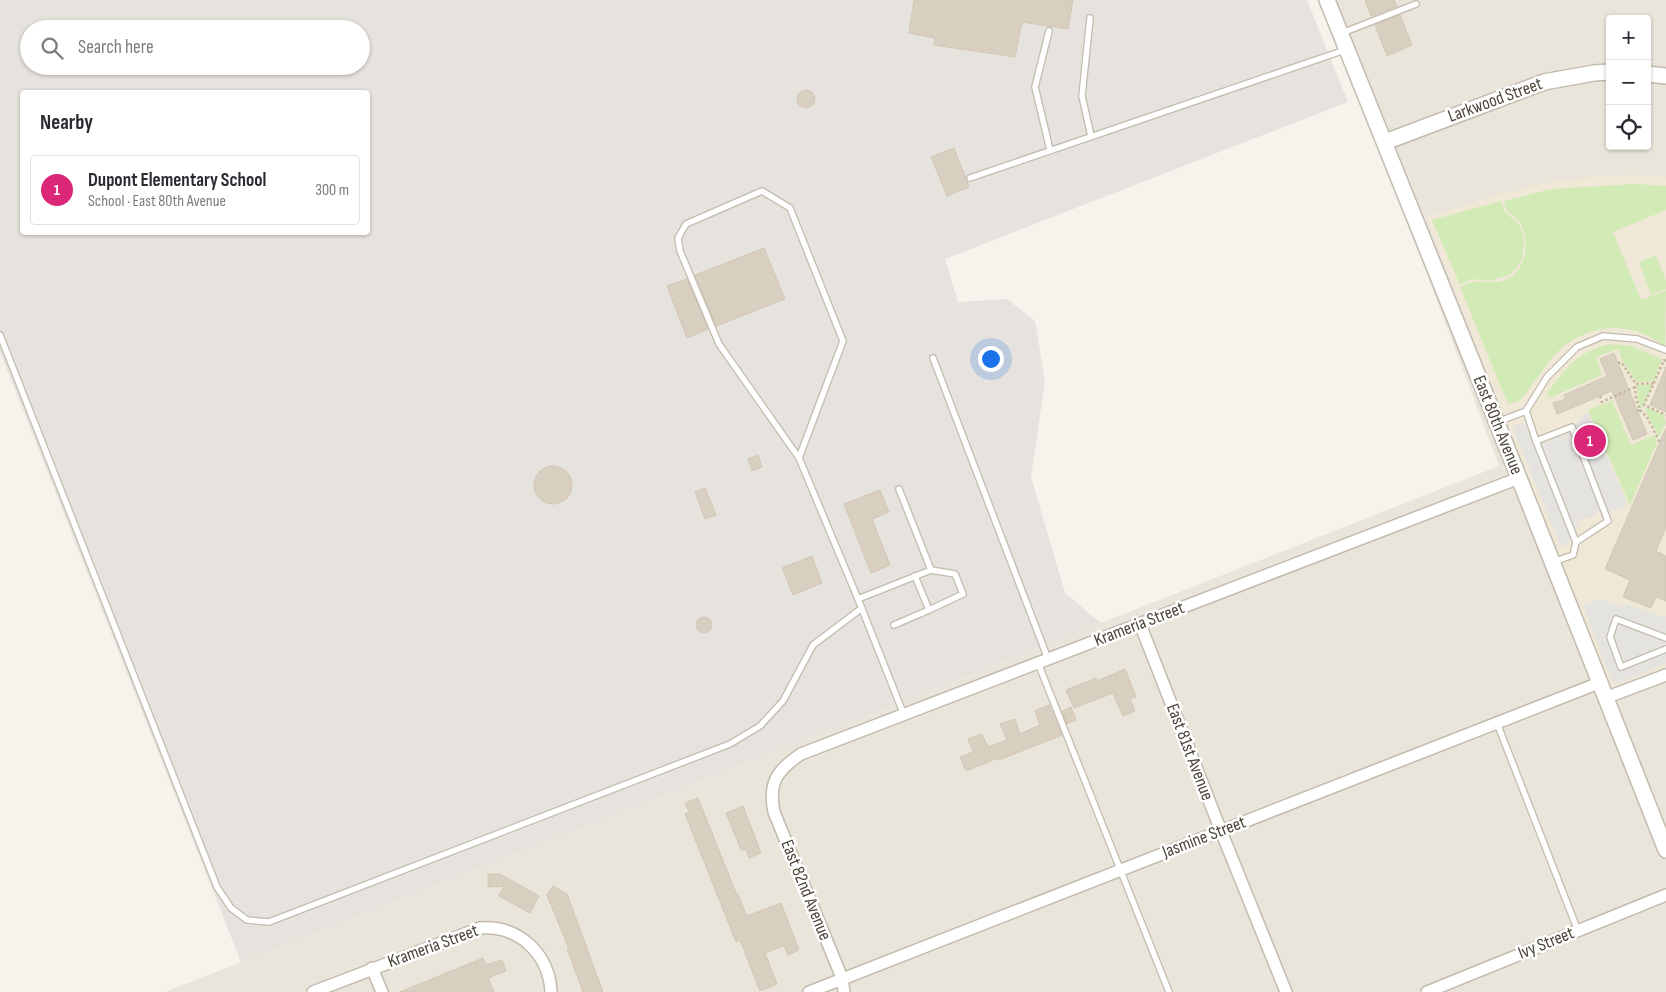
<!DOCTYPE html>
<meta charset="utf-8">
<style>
:root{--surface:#fff;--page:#f7f7f7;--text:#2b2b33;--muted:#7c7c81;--line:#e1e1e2;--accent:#db2777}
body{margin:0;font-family:"Sofia Sans Condensed",sans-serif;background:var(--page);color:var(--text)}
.controls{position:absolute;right:15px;top:15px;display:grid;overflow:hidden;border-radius:5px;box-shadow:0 1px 4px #0004}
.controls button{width:45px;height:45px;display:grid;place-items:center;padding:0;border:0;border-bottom:1px solid var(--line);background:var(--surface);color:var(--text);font:25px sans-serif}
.you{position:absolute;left:990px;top:358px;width:18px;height:18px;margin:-12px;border:4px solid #fff;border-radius:50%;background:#1a73e8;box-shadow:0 0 0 8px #1a73e833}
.badge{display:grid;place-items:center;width:32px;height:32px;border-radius:50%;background:var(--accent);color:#fff;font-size:16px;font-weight:700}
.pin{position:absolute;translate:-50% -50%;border:2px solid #fff;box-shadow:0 1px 5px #0006}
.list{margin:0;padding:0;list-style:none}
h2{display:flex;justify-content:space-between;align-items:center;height:65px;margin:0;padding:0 20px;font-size:21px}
h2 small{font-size:16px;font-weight:400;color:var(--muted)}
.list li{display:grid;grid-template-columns:32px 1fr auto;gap:15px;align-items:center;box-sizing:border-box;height:70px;margin:0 10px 10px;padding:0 10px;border:1px solid var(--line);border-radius:5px}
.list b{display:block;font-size:19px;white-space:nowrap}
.list p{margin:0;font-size:16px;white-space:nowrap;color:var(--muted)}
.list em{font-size:16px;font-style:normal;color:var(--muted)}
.icon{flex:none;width:28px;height:28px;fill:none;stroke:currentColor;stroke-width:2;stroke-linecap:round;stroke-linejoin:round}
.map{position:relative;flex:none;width:1666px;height:992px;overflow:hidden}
.search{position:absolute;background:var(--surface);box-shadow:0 1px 4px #0004;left:20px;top:20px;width:350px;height:55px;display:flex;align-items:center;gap:12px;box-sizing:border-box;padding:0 18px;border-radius:28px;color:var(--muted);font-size:19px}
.panel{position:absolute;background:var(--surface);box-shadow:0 1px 4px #0004;left:20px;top:90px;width:350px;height:145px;border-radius:5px}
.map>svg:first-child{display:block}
</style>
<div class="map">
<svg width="1666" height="992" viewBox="0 0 1666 992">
<rect width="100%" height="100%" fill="#f6f3ec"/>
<path fill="#eae5da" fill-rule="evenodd" d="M1324,0H1666V992H165L1499,466ZM1610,19H1647V146H1610Z"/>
<path fill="#e6e2dd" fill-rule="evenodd" d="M0,0H1307L1348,102L945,259L958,302L1007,299L1035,321L1045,381L1031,477L1065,593L1101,623L241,962L0,352ZM29,29H361V66H29ZM22,92H368V232H22Z"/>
<polygon fill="#efe8d6" points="1630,175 1666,178 1666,666 1610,688 1426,217 1493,196 1557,180"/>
<g fill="#d2eab5">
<path d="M1636,184L1666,186V210L1613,232L1641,300L1666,291L1665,347C1629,317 1581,324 1552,358C1545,366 1525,397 1519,401C1515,402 1511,403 1508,404L1460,287L1472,282H1500L1513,276L1520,268L1525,255L1526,246L1525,234L1520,223L1506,209L1504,201L1551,189Z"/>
<polygon points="1501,201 1504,211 1519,225 1523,235 1524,241 1522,259 1516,269 1509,275 1489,281 1472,279 1460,285 1432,220"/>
<polygon points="1656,255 1666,281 1666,289 1651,295 1639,262"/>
<path d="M1610,344L1631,346L1662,359L1654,381L1637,382L1623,362L1618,349L1596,357L1602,375L1549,398L1547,393C1567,367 1577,352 1610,344Z"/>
<polygon points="1653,384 1642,408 1641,408 1638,400 1637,385"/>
<polygon points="1612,401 1631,445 1654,435 1657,442 1630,505 1588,410"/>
<polygon points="1646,407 1664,415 1666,423 1659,437 1645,410"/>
</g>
<g fill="#e5e3e0">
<polygon points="1587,412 1628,505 1618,510 1597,512 1590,518 1581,518 1570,541 1561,547 1512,426 1523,423 1547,443 1555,436 1565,436"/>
<polygon points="1600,598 1624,608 1626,604 1666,617 1666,663 1618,683 1611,679 1583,605"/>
</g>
<g fill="#d8cfc1" stroke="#d3c7b4">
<polygon points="914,0 1073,0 1068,29 1022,22 1015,57 934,45 935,38 909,33"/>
<polygon points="1365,0 1394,0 1397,6 1371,16"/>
<polygon points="1400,15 1412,45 1387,56 1375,25"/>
<circle cx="806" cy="99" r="9"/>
<polygon points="954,148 969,187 947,196 931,157"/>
<polygon points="764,248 785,299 716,326 695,275"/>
<polygon points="687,279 708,329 687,338 667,286"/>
<polygon points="1614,353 1647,434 1633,440 1612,391 1557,414 1553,403 1566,399 1564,395 1607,376 1600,359"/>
<polygon points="1666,367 1666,412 1650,405"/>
<polygon points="1666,428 1666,527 1656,551 1666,556 1666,601 1656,597 1651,608 1623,597 1630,580 1605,569"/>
<polygon points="758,455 762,467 752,471 748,459"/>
<circle cx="553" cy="485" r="19"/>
<polygon points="705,488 716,515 705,519 695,492"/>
<polygon points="880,490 889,512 872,519 890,565 871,573 844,504"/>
<polygon points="812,556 822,583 793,595 782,568"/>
<circle cx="704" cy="625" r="8"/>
<polygon points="1125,669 1136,697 1130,699 1135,711 1123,716 1113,693 1074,708 1066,690 1096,678 1097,681"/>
<polygon points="1049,705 1062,735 999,760 998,758 966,771 960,757 973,752 968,739 982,734 988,747 1007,740 1000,724 1015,719 1020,734 1040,725 1035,711"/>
<polygon points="1071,707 1076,720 1067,724 1062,711"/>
<polygon points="698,798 736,893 737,893 747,916 781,903 799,950 788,955 784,946 765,953 777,984 760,991 740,940 736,942 685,814 689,812 685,803"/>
<polygon points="743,806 761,853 749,858 746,849 741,850 726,813"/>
<polygon points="488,874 500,874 539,896 530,913 499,896 504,886 488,887"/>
<polygon points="553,886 567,894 603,992 583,992 567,949 569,949 547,895"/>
<polygon points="483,958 486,965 502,960 506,971 488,978 494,992 400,992"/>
</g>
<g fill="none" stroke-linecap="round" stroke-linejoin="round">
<defs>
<g id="service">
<polyline points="1090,18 1082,96 1091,136"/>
<polyline points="1049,31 1035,87 1050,150"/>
<polyline points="1342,33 1416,4"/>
<polyline points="970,178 1345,50"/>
<polyline points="0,335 217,887 231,908 247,920 269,922 730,744 760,726 783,701 813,645 862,608"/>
<polyline points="933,358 1048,659"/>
<polyline points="1526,411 1547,377 1577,347 1603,336 1637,339 1666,350"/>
<polyline points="1497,422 1526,411 1536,441 1576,542 1573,555 1553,562"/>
<polyline points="1536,441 1572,427 1608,521 1576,542"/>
<polyline points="799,458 719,344 680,251 678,238 686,224 762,191 790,208 843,341 799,458 858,599 904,715"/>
<polyline points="858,599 931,570 899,489"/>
<polyline points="929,610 963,594 955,574 931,570"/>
<polyline points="894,625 929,610 915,576"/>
<polyline points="1666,638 1616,619 1610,637 1621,667 1666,649"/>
<polyline points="1038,663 1169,992"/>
<polyline points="1497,723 1578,931"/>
</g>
<g id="minor">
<polyline points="1140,624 1221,831 1286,992"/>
<polyline points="1605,698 1666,675"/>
<polyline points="372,968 382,992"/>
<path d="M313,992L480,928C519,925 549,954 551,992"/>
<polyline points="809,992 1599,683"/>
<path d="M844,992L842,978L774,812C768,783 777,770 801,754L1519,478"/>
<polyline points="1427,992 1666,895"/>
</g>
<g id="tertiary">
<polyline points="1327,0 1519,478 1666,850"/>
<polyline points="1647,74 1666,76"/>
<polyline points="1385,142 1544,82 1594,73 1610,72"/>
</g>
</defs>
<use href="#service" stroke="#c2bbae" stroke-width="8"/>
<use href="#minor" stroke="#c2bbae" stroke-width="14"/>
<use href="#tertiary" stroke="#c2bbae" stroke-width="18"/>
<g stroke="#c4b79f" stroke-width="2.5" stroke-dasharray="2.5 2.5" stroke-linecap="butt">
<polyline points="1666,361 1664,360 1644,405 1666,415"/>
<polyline points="1618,363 1621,362 1636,384 1654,383"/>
<polyline points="1635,386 1636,398 1640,410 1637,411"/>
<polyline points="1600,396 1602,402 1635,387"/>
<polyline points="1640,410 1647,417 1660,443"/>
</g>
<use href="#service" stroke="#fff" stroke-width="5.5"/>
<use href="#minor" stroke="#fff" stroke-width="11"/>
<use href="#tertiary" stroke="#fff" stroke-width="15"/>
</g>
<g text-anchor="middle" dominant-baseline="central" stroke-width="5" stroke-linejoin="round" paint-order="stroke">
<g font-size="18" fill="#4b4439" stroke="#fff">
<text transform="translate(1495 100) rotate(-20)">Larkwood Street</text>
<text transform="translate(1498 425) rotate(68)">East 80th Avenue</text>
<text transform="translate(1139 624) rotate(-21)">Krameria Street</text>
<text transform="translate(1190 752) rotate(69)">East 81st Avenue</text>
<text transform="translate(1204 837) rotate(-21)">Jasmine Street</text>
<text transform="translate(806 890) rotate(68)">East 82nd Avenue</text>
<text transform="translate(1546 943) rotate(-22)">Ivy Street</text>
<text transform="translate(433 946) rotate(-20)">Krameria Street</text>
</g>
</g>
</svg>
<div class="controls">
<button>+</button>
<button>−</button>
<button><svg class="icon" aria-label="locate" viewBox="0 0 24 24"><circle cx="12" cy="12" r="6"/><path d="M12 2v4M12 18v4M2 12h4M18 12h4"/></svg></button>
</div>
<div class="you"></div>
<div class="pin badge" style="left:1590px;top:441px">1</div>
<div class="search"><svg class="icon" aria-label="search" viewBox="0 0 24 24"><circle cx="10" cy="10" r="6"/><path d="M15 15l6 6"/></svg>Search here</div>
<section class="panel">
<h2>Nearby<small></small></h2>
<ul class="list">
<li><span class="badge">1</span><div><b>Dupont Elementary School</b><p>School · East 80th Avenue</p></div><em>300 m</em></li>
</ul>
</section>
</div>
